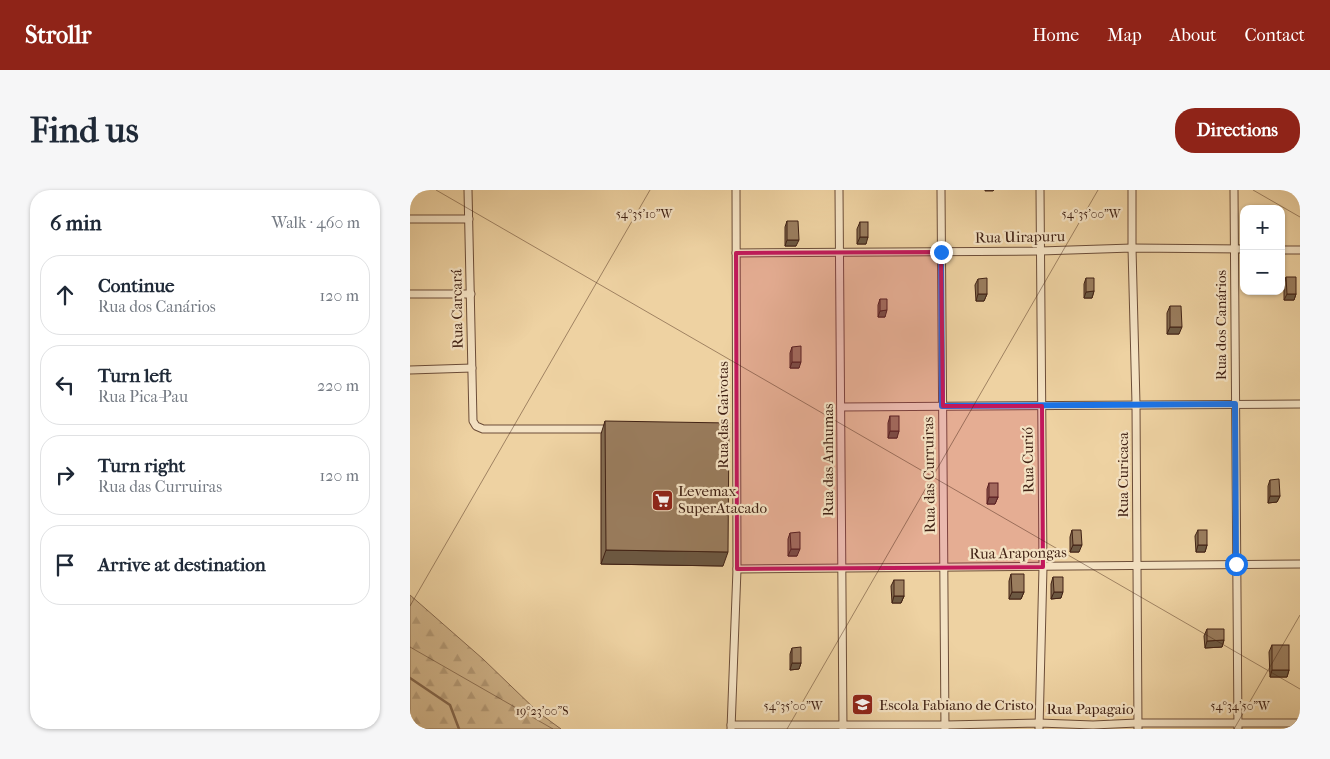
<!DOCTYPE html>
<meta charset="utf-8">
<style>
:root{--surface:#fff;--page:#f6f6f7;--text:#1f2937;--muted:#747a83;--line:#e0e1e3;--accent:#8f2418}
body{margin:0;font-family:"IM FELL French Canon",serif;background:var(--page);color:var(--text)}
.controls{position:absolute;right:15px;top:15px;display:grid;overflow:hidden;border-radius:10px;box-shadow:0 1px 4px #0004}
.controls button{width:45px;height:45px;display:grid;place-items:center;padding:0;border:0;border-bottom:1px solid var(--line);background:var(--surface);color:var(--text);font:25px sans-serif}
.stop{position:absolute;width:15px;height:15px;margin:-11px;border:4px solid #1a73e8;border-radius:50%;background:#fff}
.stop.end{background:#1a73e8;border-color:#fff;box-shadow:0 1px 5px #0008}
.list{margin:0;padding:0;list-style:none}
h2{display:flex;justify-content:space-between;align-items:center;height:65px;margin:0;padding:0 20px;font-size:21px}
h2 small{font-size:16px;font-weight:400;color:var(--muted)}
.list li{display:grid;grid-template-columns:32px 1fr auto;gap:15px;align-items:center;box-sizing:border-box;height:80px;margin:0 10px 10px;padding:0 10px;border:1px solid var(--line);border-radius:20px}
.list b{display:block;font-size:19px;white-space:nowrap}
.list p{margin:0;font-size:16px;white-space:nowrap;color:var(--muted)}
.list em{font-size:16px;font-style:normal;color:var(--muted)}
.icon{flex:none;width:28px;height:28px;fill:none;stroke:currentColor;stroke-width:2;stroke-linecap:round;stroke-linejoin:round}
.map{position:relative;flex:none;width:890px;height:539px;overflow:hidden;border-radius:20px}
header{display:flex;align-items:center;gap:30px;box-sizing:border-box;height:70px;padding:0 25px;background:var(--accent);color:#fff}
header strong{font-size:24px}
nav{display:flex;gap:28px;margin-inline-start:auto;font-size:18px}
.intro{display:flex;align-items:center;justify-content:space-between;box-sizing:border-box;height:120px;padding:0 30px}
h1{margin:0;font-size:35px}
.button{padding:12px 22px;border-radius:20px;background:var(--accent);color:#fff;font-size:18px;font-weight:700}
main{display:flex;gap:30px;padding:0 30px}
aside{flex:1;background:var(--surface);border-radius:20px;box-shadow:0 1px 4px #0004}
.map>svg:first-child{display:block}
</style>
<header>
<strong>Strollr</strong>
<nav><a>Home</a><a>Map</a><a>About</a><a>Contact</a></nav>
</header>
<div class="intro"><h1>Find us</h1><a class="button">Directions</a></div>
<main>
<aside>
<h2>6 min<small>Walk · 460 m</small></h2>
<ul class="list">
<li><svg class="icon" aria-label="ahead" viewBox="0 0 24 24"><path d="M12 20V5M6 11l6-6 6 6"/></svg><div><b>Continue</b><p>Rua dos Canários</p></div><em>120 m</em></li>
<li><svg class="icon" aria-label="left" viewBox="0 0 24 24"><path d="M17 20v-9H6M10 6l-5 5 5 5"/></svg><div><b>Turn left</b><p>Rua Pica-Pau</p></div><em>220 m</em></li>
<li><svg class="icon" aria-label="right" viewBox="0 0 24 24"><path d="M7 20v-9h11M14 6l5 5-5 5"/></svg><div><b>Turn right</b><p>Rua das Curruiras</p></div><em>120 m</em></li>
<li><svg class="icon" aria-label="arrive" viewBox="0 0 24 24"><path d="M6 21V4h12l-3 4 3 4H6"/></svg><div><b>Arrive at destination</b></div></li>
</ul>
</aside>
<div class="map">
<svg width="890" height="539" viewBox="0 0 890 539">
<defs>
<pattern id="forest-firs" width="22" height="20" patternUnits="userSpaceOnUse" patternTransform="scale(1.25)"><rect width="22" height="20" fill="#d0b48a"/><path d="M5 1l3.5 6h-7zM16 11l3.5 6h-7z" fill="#b49a76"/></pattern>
</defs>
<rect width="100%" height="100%" fill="#eed2a2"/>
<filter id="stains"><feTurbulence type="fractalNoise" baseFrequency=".004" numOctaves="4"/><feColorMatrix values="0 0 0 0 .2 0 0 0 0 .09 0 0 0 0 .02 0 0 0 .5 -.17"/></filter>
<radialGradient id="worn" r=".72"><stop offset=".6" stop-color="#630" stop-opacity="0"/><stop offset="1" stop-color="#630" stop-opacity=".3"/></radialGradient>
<polygon fill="url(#forest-firs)" stroke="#886a4f" points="0,405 73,469 129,523 151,539 0,539"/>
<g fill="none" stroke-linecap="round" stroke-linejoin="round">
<polyline stroke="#85674c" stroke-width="2.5" points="0,488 40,515 49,539"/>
<defs>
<g id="street">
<polyline points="58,0 63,231 66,236 73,239 201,239"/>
<polyline points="429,0 433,539"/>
<polyline points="531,0 535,539"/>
<polyline points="722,0 722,58 726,214 728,539"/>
<polyline points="824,0 828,539"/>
<polyline points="0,29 59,29"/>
<polyline points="871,60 890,60"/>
<polyline points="326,63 630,61 722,58 834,59"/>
<polyline points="0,104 61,104"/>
<polyline points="0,180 62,178"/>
<polyline points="431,217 890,214"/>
<polyline points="327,379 890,374"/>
<polyline points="321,535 536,535 629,533 683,535 727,533 890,533"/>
<polyline points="321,539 327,379 326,0"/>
<polyline points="629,539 633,377 630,0"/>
</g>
</defs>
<use href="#street" stroke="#6c4d38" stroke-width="9"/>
<use href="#street" stroke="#f4e2c3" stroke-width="7"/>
</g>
<g fill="#846c51" stroke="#402114">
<polygon points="377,31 386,56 375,56 375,37"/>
<polygon points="450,32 456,54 447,54 447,39"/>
<polygon points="876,87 886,104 884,110 874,110 874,94"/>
<polygon points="676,88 684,101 682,108 674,108 674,94"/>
<polygon points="568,89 577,104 574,111 566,111 565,95"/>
<polygon points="470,109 475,127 468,127 468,115"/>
<polygon points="760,116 769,144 757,144 757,123"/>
<polygon points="382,157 389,178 380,178 380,163"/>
<polygon points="480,226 487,248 478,248 478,233"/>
<polygon points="195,231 313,376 191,374 191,244"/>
<polygon points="860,290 870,306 867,312 858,313 858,296"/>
<polygon points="579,293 588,307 585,314 577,314 577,299"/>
<polygon points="662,340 669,362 660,362 660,347"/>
<polygon points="788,340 797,355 795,362 786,362 785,346"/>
<polygon points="380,343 387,366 378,366 378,349"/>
<polygon points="601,384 614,402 611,409 599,409 599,391"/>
<polygon points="643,387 651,408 641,409 641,394"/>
<polygon points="484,390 494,406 491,413 482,413 481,396"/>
<polygon points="797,439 814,450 812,457 795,458 794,446"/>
<polygon points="862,455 879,480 877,487 860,487 859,462"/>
<polygon points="382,458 391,473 389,479 380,480 380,464"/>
</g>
<g fill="#6c5842" stroke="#402114">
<polygon points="575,0 584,0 583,1 575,1"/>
<polygon points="450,47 458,47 456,54 447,54"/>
<polygon points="377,50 389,50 386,56 375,56"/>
<polygon points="684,101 682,108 674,108 676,102"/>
<polygon points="568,104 577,104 574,111 566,111"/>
<polygon points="877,104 886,104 884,110 874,110"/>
<polygon points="477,120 475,127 468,127 470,121"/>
<polygon points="760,137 772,137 769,144 757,144"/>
<polygon points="382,172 391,172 389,178 380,178"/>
<polygon points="480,241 489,241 487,248 478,248"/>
<polygon points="860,306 870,306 867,312 858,313"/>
<polygon points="579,307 588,307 585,314 577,314"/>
<polygon points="663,355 672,355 669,362 660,362"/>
<polygon points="788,355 797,355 795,362 786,362"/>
<polygon points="381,359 390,359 387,366 378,366"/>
<polygon points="196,360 318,362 313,376 191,374"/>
<polygon points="602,402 614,402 611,409 599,409"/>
<polygon points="644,402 653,402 651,408 641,409"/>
<polygon points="484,406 494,406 491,413 482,413"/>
<polygon points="814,450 812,457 795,458 797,451"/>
<polygon points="382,473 391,473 389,479 380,480"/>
<polygon points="862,480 879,480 877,487 860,487"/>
</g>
<g fill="#9a7d5e" stroke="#402114">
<polygon points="377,31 388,31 389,50 377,50"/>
<rect x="450" y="32" width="8" height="15"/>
<polygon points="876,87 886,87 886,104 877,104"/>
<polygon points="577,88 577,104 568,104 568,89"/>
<polygon points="676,88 684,88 684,101 676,102"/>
<polygon points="470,109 477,109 477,120 470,121"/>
<polygon points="760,116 771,116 772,137 760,137"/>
<polygon points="391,156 391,172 382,172 382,157"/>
<rect x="480" y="226" width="9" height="15"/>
<polygon points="195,231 319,233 318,362 196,360"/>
<polygon points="869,289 870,306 860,306 860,290"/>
<rect x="579" y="293" width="9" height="14"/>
<polygon points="662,340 671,340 672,355 663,355"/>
<rect x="788" y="340" width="9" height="15"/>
<polygon points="390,342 390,359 381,359 380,343"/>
<polygon points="601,384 614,384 614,402 602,402"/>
<polygon points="643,387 653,387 653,402 644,402"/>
<rect x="484" y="390" width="10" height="16"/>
<polygon points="797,439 814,439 814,450 797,451"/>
<rect x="862" y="455" width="17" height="25"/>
<polygon points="391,457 391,473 382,473 382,458"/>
</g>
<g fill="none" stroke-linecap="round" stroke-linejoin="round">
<polyline stroke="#1a73e8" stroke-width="6" points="531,62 532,216 825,214 826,374"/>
</g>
<path fill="#c2185b" fill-opacity="0.2" stroke="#c2185b" stroke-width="4" stroke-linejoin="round" d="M531,62L533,216H632L633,377L327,379L326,63Z"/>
<path fill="none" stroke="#402114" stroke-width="1" stroke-opacity="0.45" d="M26,0L890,499M843,0L890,27M0,416L240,0M0,457L143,539M377,539L688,0M824,539L890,425"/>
<defs>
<symbol id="supermarket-square" viewBox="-11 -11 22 22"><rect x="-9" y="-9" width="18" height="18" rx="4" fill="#8f2418" stroke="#f4e2c3"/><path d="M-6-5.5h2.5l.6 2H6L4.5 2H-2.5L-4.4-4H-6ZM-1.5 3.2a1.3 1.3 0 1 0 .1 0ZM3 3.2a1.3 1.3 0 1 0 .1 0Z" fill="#fff"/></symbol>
<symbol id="school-square" viewBox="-11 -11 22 22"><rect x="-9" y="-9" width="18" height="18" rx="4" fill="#8f2418" stroke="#f4e2c3"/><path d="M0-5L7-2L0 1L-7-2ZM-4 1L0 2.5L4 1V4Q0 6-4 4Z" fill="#fff"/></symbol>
</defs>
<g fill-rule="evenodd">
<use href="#supermarket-square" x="240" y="298" width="25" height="25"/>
<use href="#school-square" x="440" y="502" width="25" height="25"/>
</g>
<g text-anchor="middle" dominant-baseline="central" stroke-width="4.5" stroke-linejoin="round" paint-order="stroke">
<g font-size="15" fill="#402114" stroke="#f4e2c3">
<text transform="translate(610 47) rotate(-1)">Rua Uirapuru</text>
<text transform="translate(47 119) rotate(-91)">Rua Carcará</text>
<text transform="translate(811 135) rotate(-90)">Rua dos Canários</text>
<text transform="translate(313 225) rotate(-90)">Rua das Gaivotas</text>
<text transform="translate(418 270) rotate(-90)">Rua das Anhumas</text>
<text transform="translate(618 270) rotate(-91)">Rua Curió</text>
<text transform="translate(519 285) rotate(-91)">Rua das Curruiras</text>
<text transform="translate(713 285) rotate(-90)">Rua Curicaca</text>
<text transform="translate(608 363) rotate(-1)">Rua Arapongas</text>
<text x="680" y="519">Rua Papagaio</text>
</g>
<g font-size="15" fill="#402114" stroke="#f4e2c3" text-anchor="start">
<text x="268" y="301">Levemax<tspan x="268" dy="17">SuperAtacado</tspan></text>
<text x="469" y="515">Escola Fabiano de Cristo</text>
</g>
</g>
<g font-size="12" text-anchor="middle" fill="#402114" stroke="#f4e2c3" stroke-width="4.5" stroke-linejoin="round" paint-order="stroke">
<text x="234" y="28">54°35'10"W</text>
<text x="681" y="28">54°35'00"W</text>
<text x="383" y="520">54°35'00"W</text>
<text x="830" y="520">54°34'50"W</text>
<text x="132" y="525">19°23'00"S</text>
</g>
<rect width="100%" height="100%" filter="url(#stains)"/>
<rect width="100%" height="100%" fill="url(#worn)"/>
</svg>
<div class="controls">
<button>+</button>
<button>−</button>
</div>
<div class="stop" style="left:826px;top:374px"></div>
<div class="stop end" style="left:531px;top:62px"></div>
</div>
</main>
